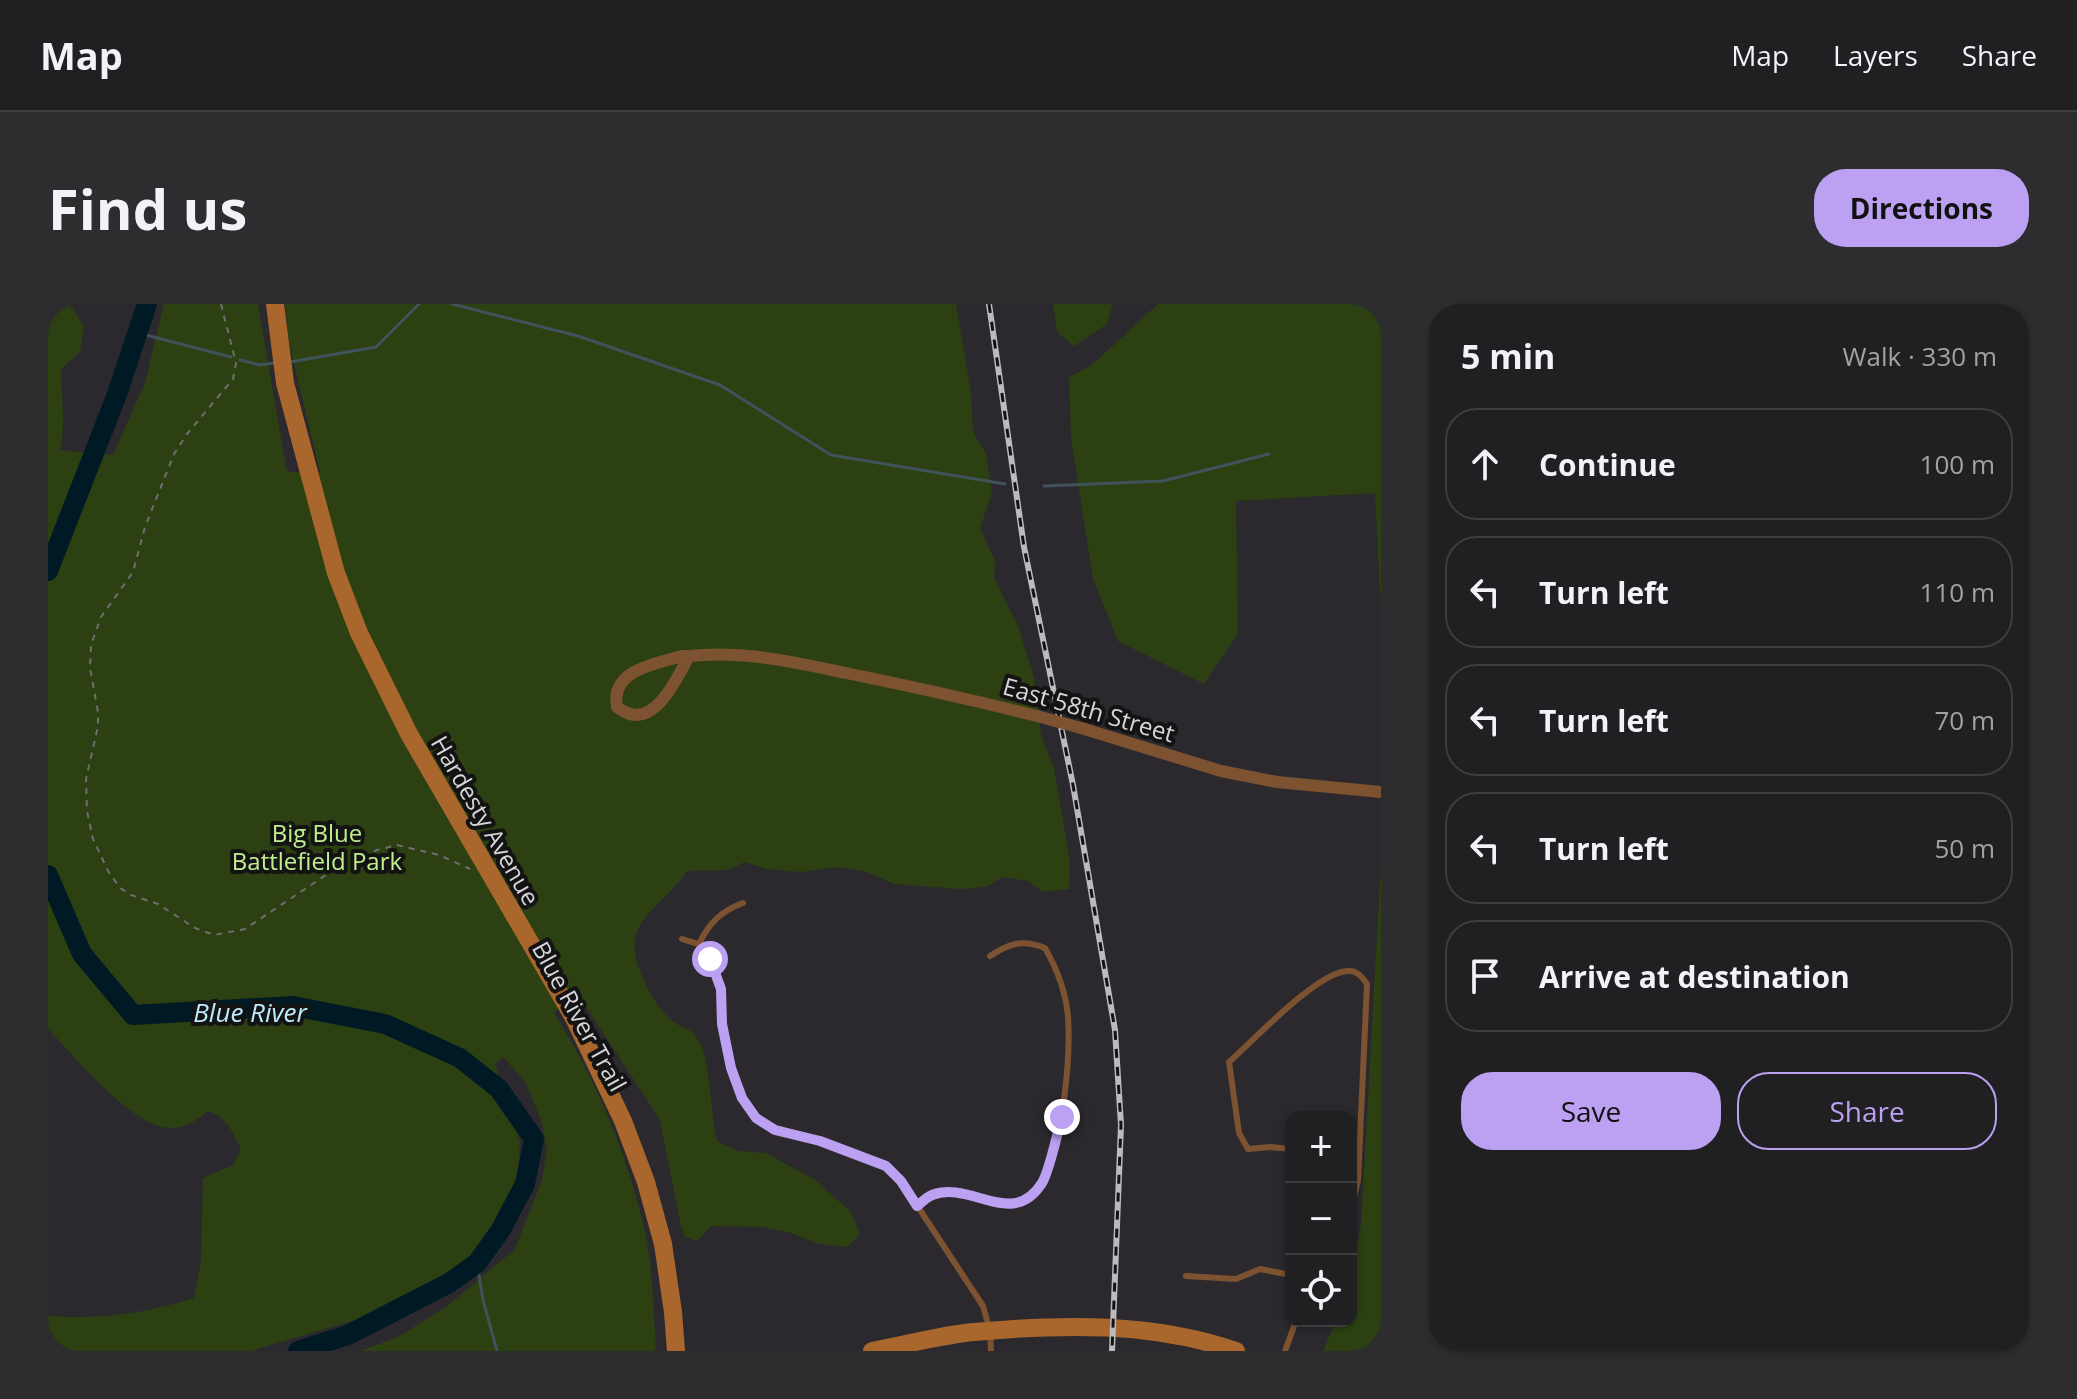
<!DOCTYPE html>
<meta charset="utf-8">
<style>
:root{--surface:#201f22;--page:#2d2c2f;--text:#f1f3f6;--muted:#a2a2a5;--line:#3d3d40;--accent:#bca0f2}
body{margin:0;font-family:"Open Sans",sans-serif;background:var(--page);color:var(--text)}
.controls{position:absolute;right:24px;bottom:24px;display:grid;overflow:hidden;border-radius:16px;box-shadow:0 2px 6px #0004}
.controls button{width:72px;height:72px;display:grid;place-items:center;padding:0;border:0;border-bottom:2px solid var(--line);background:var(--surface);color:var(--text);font:40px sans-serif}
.stop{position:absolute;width:24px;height:24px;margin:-18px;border:6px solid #bca0f2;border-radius:50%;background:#fff}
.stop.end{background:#bca0f2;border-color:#fff;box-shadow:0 2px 8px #0008}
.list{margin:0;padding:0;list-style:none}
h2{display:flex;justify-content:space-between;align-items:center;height:104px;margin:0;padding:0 32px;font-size:34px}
h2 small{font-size:26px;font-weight:400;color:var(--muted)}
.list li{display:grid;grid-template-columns:52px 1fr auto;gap:24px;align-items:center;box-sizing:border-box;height:112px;margin:0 16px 16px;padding:0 16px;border:2px solid var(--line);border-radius:32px}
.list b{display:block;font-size:30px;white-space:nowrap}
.list em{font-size:26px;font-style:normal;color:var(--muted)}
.actions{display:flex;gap:16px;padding:24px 32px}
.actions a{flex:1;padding:18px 0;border:2px solid var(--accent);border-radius:32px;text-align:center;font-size:28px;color:var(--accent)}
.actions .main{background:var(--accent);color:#111}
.icon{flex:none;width:44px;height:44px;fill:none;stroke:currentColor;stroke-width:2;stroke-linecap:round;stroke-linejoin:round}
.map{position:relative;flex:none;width:1333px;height:1047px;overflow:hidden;border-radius:32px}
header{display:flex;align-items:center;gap:48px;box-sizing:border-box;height:112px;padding:0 40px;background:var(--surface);border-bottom:2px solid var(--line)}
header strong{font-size:38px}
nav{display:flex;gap:44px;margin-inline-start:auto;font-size:28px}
.intro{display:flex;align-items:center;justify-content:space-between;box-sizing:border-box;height:192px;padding:0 48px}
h1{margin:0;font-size:56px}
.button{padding:20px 36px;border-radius:32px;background:var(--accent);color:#111;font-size:28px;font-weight:700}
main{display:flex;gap:48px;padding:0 48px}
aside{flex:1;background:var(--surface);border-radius:32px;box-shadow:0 2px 6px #0004}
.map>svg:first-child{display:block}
</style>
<header>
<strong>Map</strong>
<nav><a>Map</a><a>Layers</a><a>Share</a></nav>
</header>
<div class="intro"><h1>Find us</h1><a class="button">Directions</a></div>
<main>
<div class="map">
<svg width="1333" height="1047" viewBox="0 0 1333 1047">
<rect width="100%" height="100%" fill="#2b292d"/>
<g fill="#2c4011">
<path d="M0,0H21L36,22L32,48L13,65C13,93 18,119 12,146L65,151L97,79L116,0H210L238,163L240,168H272L241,38L237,0H908L923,89L925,128L938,149L944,189L932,224L947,257L946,274L971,324L986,374L993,431L1006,464L1022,557L1021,585L995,588L980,577L955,573L938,583L912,585L846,580L819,568L792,563L753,568L718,565L697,558L679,566L639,567C612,608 568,616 595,674C601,688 610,704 622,715C635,727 641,719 653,741C662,759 663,813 669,837L689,847L718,849L767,876L803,908L812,930L799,943L771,940L743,929L716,923L663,922L649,937L637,933L633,922L612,816L529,689L506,709C549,777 581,853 598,932C605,967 605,1007 608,1043L606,1047H312L350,1033L398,1003L467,945L494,876L499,845L493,816L477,777L455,753L447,760L472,838L467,912L441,949L307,1016L203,1047H0V1012C49,1016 99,1009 146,994L153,959L155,874L185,861L193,845C185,829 178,811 159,807C149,817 135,825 120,824C83,821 26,752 0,725Z"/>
<polygon points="1005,0 1065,0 1059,20 1026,42 1009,28"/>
<polygon points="1110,0 1333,0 1333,306 1327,189 1188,197 1190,330 1156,380 1070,337 1045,275 1023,134 1021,73 1044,61"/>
<polygon points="1333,561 1333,1047 1275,1047 1288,1017 1303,1017 1303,982 1313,920"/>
</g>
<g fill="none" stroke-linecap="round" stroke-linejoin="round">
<g stroke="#40525b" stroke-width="3">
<polyline points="404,0 530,32 672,81 783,151 957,180"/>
<polyline points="90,29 183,53"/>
<polyline points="192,56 212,61 226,59"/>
<polyline points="242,58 328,43 371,0"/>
<polyline points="996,182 1115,177 1221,150"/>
<polyline points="429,959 435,996 449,1047"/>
</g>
<g stroke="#001a25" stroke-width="20">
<polyline points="0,267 68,93 99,0"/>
<polyline points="0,571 34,650 85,711 245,702 337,720 412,754 451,785 486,835 477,880 452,927 429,959 401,979 300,1031 250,1047"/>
</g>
<polyline stroke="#706e71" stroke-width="2" stroke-dasharray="6 6" stroke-linecap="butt" points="173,0 188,59 185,75 139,130 126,150 97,223 85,268 53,313 43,341 42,364 50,408 50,422 38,475 39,507 45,535 60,567 72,584 83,591 110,600 147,624 166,631 197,625 290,563 329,546 349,541 391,551 422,565"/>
<g stroke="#7d5231" stroke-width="6">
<path d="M634,635C639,637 647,638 652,641C675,659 671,697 675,722C678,746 682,772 694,794C709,824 725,823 753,831C787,841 828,852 853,877L935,1002L942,1027L943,1047"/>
<path d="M651,640C661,619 673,607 695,599"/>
<path d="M1243,845L1222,843L1200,845L1191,829L1181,758C1206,736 1269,668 1300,667C1309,666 1314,673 1319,680L1310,876L1303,906"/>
<path d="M869,902C912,870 932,909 968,899C978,897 991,885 996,876C1014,839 1023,755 1020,713C1018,688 1009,665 997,644C975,635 962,639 942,652"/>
<polyline points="1138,972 1188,975 1212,965 1243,971"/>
<polyline points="1237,1047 1248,1017"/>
</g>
<g stroke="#7d5231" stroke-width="12">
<path d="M634,352H641C628,376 604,431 569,403C562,366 607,360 634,352Z"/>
<path d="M641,352C694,346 746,358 798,369C862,382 925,396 989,412"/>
<polyline points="1033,424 1173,467 1229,478 1333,488"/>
</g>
<g stroke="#aa672d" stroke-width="18">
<polyline points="227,0 237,79 288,269 311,329 361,430 526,714 575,817 598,878 615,940 625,1008 628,1047"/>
<path d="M824,1047C858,1041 892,1031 926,1028C1013,1020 1105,1018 1188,1047"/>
</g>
<defs>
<polyline id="rail" points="941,0 976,243 1025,481 1067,726 1073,821 1064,1047"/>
</defs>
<use href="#rail" stroke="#bcbabd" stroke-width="6"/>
<use href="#rail" stroke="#131314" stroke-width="3" stroke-dasharray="9" stroke-linecap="butt"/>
<polyline stroke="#7d5231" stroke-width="12" points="989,412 1033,424"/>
</g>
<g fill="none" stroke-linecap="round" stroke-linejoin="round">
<path stroke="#bca0f2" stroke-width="10" d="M662,655L673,685L674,720L683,764L694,794L708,814L727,826L772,837L838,862L853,877L869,902C874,898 879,893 884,891C923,876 964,926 994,879C1002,866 1009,829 1014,813"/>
</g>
<g text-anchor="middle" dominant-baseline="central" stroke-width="8" stroke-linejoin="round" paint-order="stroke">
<g font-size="24" fill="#d7d5d8" stroke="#131314">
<text transform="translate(1041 405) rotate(16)">East 58th Street</text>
<text transform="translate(438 516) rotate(60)">Hardesty Avenue</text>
<text transform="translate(532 712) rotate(61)">Blue River Trail</text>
</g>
<g font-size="24" fill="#c0ef8d" stroke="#131314">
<text x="269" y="528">Big Blue<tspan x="269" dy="28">Battlefield Park</tspan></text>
</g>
<g font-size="26" font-style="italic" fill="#bbeafc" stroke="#131314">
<text x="202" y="708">Blue River</text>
</g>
</g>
</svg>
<div class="controls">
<button>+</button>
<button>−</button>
<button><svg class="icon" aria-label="locate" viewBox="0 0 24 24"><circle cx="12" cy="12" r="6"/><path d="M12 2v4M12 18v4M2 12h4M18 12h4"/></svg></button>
</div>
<div class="stop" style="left:662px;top:655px"></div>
<div class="stop end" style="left:1014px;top:813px"></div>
</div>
<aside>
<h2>5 min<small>Walk · 330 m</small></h2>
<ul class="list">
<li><svg class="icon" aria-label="ahead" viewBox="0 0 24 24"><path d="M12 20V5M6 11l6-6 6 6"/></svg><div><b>Continue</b></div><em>100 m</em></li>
<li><svg class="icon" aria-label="left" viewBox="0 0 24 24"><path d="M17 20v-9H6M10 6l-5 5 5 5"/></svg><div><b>Turn left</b></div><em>110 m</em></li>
<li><svg class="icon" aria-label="left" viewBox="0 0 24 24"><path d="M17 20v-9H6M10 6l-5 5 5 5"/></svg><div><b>Turn left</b></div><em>70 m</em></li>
<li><svg class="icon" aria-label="left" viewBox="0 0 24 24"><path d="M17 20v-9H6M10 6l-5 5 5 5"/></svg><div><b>Turn left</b></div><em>50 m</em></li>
<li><svg class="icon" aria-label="arrive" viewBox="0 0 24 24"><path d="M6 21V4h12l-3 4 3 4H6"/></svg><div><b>Arrive at destination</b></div></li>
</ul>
<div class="actions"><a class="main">Save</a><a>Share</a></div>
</aside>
</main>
